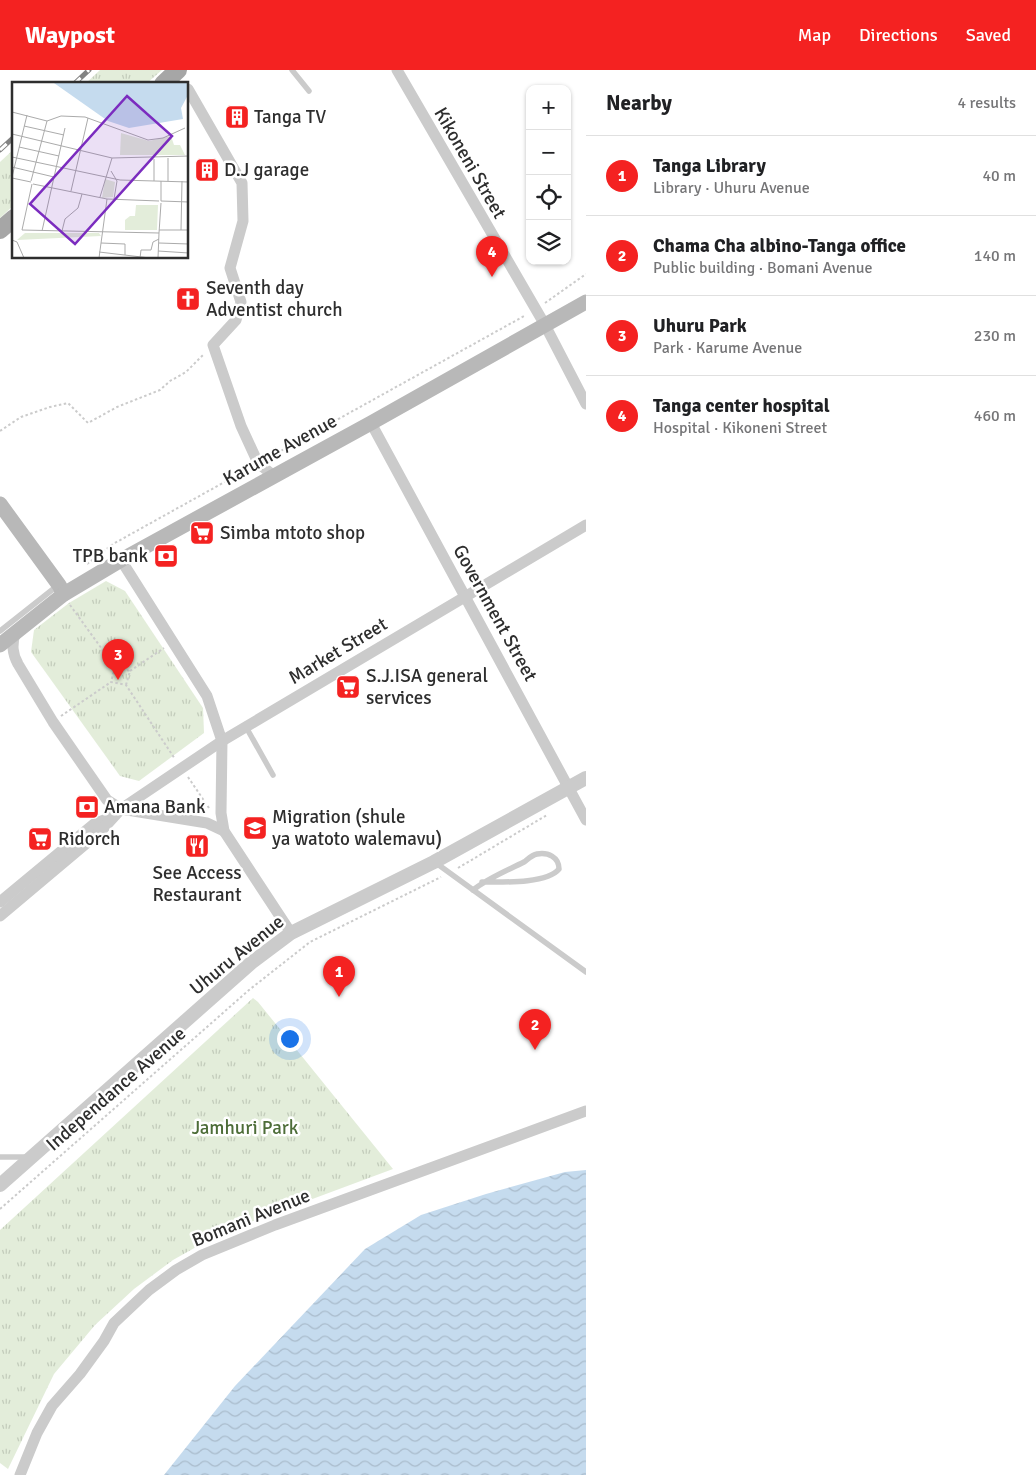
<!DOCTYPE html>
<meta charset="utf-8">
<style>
:root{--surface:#fff;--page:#f6f6f6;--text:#202124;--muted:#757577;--line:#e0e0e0;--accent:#f42221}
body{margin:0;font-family:Signika,sans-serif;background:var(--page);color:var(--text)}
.controls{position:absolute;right:15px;top:15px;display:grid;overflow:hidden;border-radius:10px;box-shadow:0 1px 4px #0004}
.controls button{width:45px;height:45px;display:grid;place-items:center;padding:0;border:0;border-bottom:1px solid var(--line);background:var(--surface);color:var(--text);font:25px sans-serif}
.you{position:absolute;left:289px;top:968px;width:18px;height:18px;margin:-12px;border:4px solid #fff;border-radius:50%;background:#1a73e8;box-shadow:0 0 0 8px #1a73e833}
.badge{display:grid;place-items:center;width:32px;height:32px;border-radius:50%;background:var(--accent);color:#fff;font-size:16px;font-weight:700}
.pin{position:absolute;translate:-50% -41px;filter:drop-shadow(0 1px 2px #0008)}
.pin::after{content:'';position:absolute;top:26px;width:18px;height:15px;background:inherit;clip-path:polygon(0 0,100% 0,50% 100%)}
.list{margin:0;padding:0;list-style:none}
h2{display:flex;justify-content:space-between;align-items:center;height:65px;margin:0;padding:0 20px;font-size:21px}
h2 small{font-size:16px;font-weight:400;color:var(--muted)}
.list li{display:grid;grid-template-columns:32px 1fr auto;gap:15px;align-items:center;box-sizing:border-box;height:80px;padding:0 20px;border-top:1px solid var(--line)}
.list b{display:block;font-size:19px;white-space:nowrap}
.list p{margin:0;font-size:16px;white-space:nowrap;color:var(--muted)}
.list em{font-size:16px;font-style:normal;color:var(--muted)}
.icon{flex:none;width:28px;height:28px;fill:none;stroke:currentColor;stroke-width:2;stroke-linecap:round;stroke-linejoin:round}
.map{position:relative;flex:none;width:586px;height:1405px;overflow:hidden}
header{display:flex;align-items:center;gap:30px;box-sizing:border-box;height:70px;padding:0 25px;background:var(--accent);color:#fff}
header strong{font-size:24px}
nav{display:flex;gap:28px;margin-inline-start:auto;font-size:18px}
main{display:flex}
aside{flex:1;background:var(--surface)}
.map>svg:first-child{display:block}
</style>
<header>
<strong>Waypost</strong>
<nav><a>Map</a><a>Directions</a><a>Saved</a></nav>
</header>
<main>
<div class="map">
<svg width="586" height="1405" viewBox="0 0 586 1405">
<defs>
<pattern id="park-tufts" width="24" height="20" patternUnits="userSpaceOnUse" patternTransform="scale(1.25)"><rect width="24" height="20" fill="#e3edda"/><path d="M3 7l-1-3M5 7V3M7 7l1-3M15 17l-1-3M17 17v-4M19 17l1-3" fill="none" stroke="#c3ccbb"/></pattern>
<pattern id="water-waves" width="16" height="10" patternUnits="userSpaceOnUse" patternTransform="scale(1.25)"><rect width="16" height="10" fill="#c5dbee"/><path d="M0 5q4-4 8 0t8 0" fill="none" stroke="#aabccc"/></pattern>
</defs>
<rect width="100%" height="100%" fill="#fff"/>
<g fill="url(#park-tufts)">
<polygon points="100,0 162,0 146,14 85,14"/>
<polygon points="14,79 14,135 0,148 0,92"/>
<polygon points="106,511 125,521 203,638 204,663 139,711 120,706 31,582 34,560 69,533"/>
<polygon points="253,928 258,932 393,1099 221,1163 173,1190 134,1219 95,1255 54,1304 8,1399 0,1393 0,1160"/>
</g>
<polygon fill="url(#water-waves)" points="586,1100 586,1405 164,1405 235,1316 365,1179 421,1145 486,1124 565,1102"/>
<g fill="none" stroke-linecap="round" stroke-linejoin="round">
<g stroke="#cbcbcb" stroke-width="2" stroke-dasharray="2.5 2.5" stroke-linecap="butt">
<polyline points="545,233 586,204"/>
<polyline points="0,361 21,347 50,337 68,333 88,353 117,337 160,320 170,311 186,302 204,284"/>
<polyline points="268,388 526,245"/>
<polyline points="87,494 113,474 248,399"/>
<polyline points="70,535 115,597"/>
<polyline points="130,601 164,578"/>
<polyline points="126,615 130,601 115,597 111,612 126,615 175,689"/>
<polyline points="61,646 111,612"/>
<polyline points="188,707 209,738"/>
<polyline points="458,798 547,745"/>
<polyline points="0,1139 249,920 310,872 441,807"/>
</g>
<g stroke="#cbcbcb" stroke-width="5.5">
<polyline points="292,0 309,21"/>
<polyline points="0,561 57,516"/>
<polyline points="246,657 273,705"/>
<polyline points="436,793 586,902"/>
<path d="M473,820C488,808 506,801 524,792C528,789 532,785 537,784C548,782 559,787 559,799C547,814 501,812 482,812"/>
<polyline points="0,1087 28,1087"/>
</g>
<g stroke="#cbcbcb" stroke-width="11">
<polyline points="397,0 545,255 586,334"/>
<polyline points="188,19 242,113 243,151 230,198 241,232 236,250 213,275 241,356 258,393 274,406"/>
<polyline points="371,353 586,750"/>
<polyline points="121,490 207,626 222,671 221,743 224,761 291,863"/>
<path d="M15,563C12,575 12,583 18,594L53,652L107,730L121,739L207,753L224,761"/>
<polyline points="0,832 94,754 111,747"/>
<polyline points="0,846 101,761 121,739 222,671 586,455"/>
<polyline points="20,1405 37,1363 52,1336 80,1304 104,1271 114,1253 149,1220 176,1200 202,1185 275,1155 586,1041"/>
</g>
<polyline stroke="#cbcbcb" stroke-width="14" points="0,1115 251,893 291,863 434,792 586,708"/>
<g stroke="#b8b8b8" stroke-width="15">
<polyline points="0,434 59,515 64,524"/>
<polyline points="0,575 64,524 121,490 371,353 586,232"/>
</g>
<g stroke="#a6a6a6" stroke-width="18">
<polyline points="163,14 178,0"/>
<polyline points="0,160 14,148"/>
</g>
<defs>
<g id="rail">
<polyline points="74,14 89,0"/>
<polyline points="0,80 14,67"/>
</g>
</defs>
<use href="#rail" stroke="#838383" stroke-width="5"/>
<use href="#rail" stroke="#fff" stroke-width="3" stroke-dasharray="9" stroke-linecap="butt"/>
</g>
<defs>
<symbol id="building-square" viewBox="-11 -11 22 22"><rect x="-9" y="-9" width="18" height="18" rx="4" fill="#f42221" stroke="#fff"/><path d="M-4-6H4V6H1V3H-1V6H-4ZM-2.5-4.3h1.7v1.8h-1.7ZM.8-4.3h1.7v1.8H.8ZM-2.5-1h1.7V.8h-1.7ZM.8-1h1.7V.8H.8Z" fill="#fff"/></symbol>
<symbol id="church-square" viewBox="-11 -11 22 22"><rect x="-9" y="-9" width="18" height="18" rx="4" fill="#f42221" stroke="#fff"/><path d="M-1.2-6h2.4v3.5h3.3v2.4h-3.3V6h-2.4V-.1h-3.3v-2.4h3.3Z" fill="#fff"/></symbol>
<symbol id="supermarket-square" viewBox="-11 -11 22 22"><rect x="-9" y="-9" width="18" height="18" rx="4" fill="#f42221" stroke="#fff"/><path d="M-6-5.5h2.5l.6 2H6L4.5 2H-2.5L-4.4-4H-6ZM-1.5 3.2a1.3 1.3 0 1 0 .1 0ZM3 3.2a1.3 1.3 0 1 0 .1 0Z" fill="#fff"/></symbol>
<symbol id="bank-square" viewBox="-11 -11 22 22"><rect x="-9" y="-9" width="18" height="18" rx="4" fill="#f42221" stroke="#fff"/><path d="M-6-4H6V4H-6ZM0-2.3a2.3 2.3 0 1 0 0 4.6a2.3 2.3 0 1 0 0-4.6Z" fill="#fff"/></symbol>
<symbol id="school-square" viewBox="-11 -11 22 22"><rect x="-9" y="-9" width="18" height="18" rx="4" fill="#f42221" stroke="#fff"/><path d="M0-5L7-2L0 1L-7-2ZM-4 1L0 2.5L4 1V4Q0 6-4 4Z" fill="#fff"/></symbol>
<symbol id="restaurant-square" viewBox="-11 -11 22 22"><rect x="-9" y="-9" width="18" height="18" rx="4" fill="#f42221" stroke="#fff"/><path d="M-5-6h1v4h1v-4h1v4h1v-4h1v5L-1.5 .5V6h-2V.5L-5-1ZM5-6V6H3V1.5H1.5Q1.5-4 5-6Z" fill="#fff"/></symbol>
</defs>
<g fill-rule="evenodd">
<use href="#building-square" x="223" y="33" width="28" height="28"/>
<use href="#building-square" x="193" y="86" width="28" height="28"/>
<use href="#church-square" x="174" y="215" width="28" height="28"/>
<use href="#supermarket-square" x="188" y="449" width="28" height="28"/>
<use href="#bank-square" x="152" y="472" width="28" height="28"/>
<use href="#supermarket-square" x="334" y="603" width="28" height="28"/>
<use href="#bank-square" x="73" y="723" width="28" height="28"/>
<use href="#school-square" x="241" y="744" width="28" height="28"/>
<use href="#supermarket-square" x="26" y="755" width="28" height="28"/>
<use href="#restaurant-square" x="183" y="762" width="28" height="28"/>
</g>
<g text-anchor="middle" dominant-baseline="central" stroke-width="5" stroke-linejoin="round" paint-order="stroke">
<g font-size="19" fill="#2e2e2e" stroke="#fff" text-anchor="start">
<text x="254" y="47">Tanga TV</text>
<text x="224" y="100">D.J garage</text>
<text x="206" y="218">Seventh day<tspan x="206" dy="22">Adventist church</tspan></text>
<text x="220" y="463">Simba mtoto shop</text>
<text x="148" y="486" text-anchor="end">TPB bank</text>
<text x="366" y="606">S.J.ISA general<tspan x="366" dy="22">services</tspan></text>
<text x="104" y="737">Amana Bank</text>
<text x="272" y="747">Migration (shule<tspan x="272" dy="22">ya watoto walemavu)</tspan></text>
<text x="58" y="769">Ridorch</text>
<text x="197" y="803" text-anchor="middle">See Access<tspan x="197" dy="22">Restaurant</tspan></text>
</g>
<g font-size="19" fill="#2e2e2e" stroke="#fff">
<text transform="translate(470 93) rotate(60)">Kikoneni Street</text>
<text transform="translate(280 380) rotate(-29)">Karume Avenue</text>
<text transform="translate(495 543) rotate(61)">Government Street</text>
<text transform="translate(338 581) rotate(-31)">Market Street</text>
<text transform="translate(237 885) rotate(-39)">Uhuru Avenue</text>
<text transform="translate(116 1019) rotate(-41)">Independance Avenue</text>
<text transform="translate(251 1148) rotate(-22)">Bomani Avenue</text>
</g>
<g font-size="19" fill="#4d6d38" stroke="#fff">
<text x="245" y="1058">Jamhuri Park</text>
</g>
</g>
<g transform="translate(12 12)">
<rect width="176" height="176" fill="#fff"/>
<path d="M124,123H146L145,148H113V138L118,134H123Z" fill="#e3edda"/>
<path d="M109,51L137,59L159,54L162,63H168L173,73H108ZM93,97L103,100L101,115L90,116ZM13,151H87L89,154L5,158Z" fill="#e3edda"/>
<path d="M42,1H176V13L169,26L171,37L117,46L96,39Z" fill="#c5dbee"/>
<path fill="none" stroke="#ababab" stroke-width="1" d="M0,30L35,39L19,99M35,39L49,34L73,35L136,58L151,56L173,46M12,44L52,53M0,52L100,76L177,74M7,65L47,74M0,75L108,98L177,100M156,76V99M142,77V99M0,85L42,95M99,89L105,99L102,117M0,95L15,33M0,96L19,100M21,102L95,117L147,119M59,109L76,36M88,115L100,76M149,119V99M149,119L177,120M10,148L147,151L149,121M10,148L20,102M147,148H177M169,148L170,99M30,149L53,46M50,149L53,137L66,126L70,112M0,158L5,160L12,176M89,161L113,162V173M147,161L177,162M146,169L177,171M87,170L138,176M87,176L95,117M128,176L129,168H139L141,160L147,157M146,176L147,151"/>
<path fill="#7b2cbf" fill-opacity="0.15" stroke="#7b2cbf" stroke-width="2.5" d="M115,14L160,54L63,162L18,122Z"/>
<rect width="176" height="176" fill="none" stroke="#2e2e2e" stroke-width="2.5"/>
</g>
</svg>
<div class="controls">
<button>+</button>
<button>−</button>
<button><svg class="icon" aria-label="locate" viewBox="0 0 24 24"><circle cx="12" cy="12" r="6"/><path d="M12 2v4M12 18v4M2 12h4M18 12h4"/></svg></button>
<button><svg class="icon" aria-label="layers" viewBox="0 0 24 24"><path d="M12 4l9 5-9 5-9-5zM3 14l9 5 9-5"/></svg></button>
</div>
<div class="you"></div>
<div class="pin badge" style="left:339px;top:927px">1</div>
<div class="pin badge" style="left:535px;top:980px">2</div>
<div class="pin badge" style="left:118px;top:610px">3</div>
<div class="pin badge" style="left:492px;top:207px">4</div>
</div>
<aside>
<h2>Nearby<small>4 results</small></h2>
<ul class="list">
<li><span class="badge">1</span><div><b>Tanga Library</b><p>Library · Uhuru Avenue</p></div><em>40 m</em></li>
<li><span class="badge">2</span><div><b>Chama Cha albino-Tanga office</b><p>Public building · Bomani Avenue</p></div><em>140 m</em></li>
<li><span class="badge">3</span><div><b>Uhuru Park</b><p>Park · Karume Avenue</p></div><em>230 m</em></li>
<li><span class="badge">4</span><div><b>Tanga center hospital</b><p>Hospital · Kikoneni Street</p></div><em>460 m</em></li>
</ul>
</aside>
</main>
